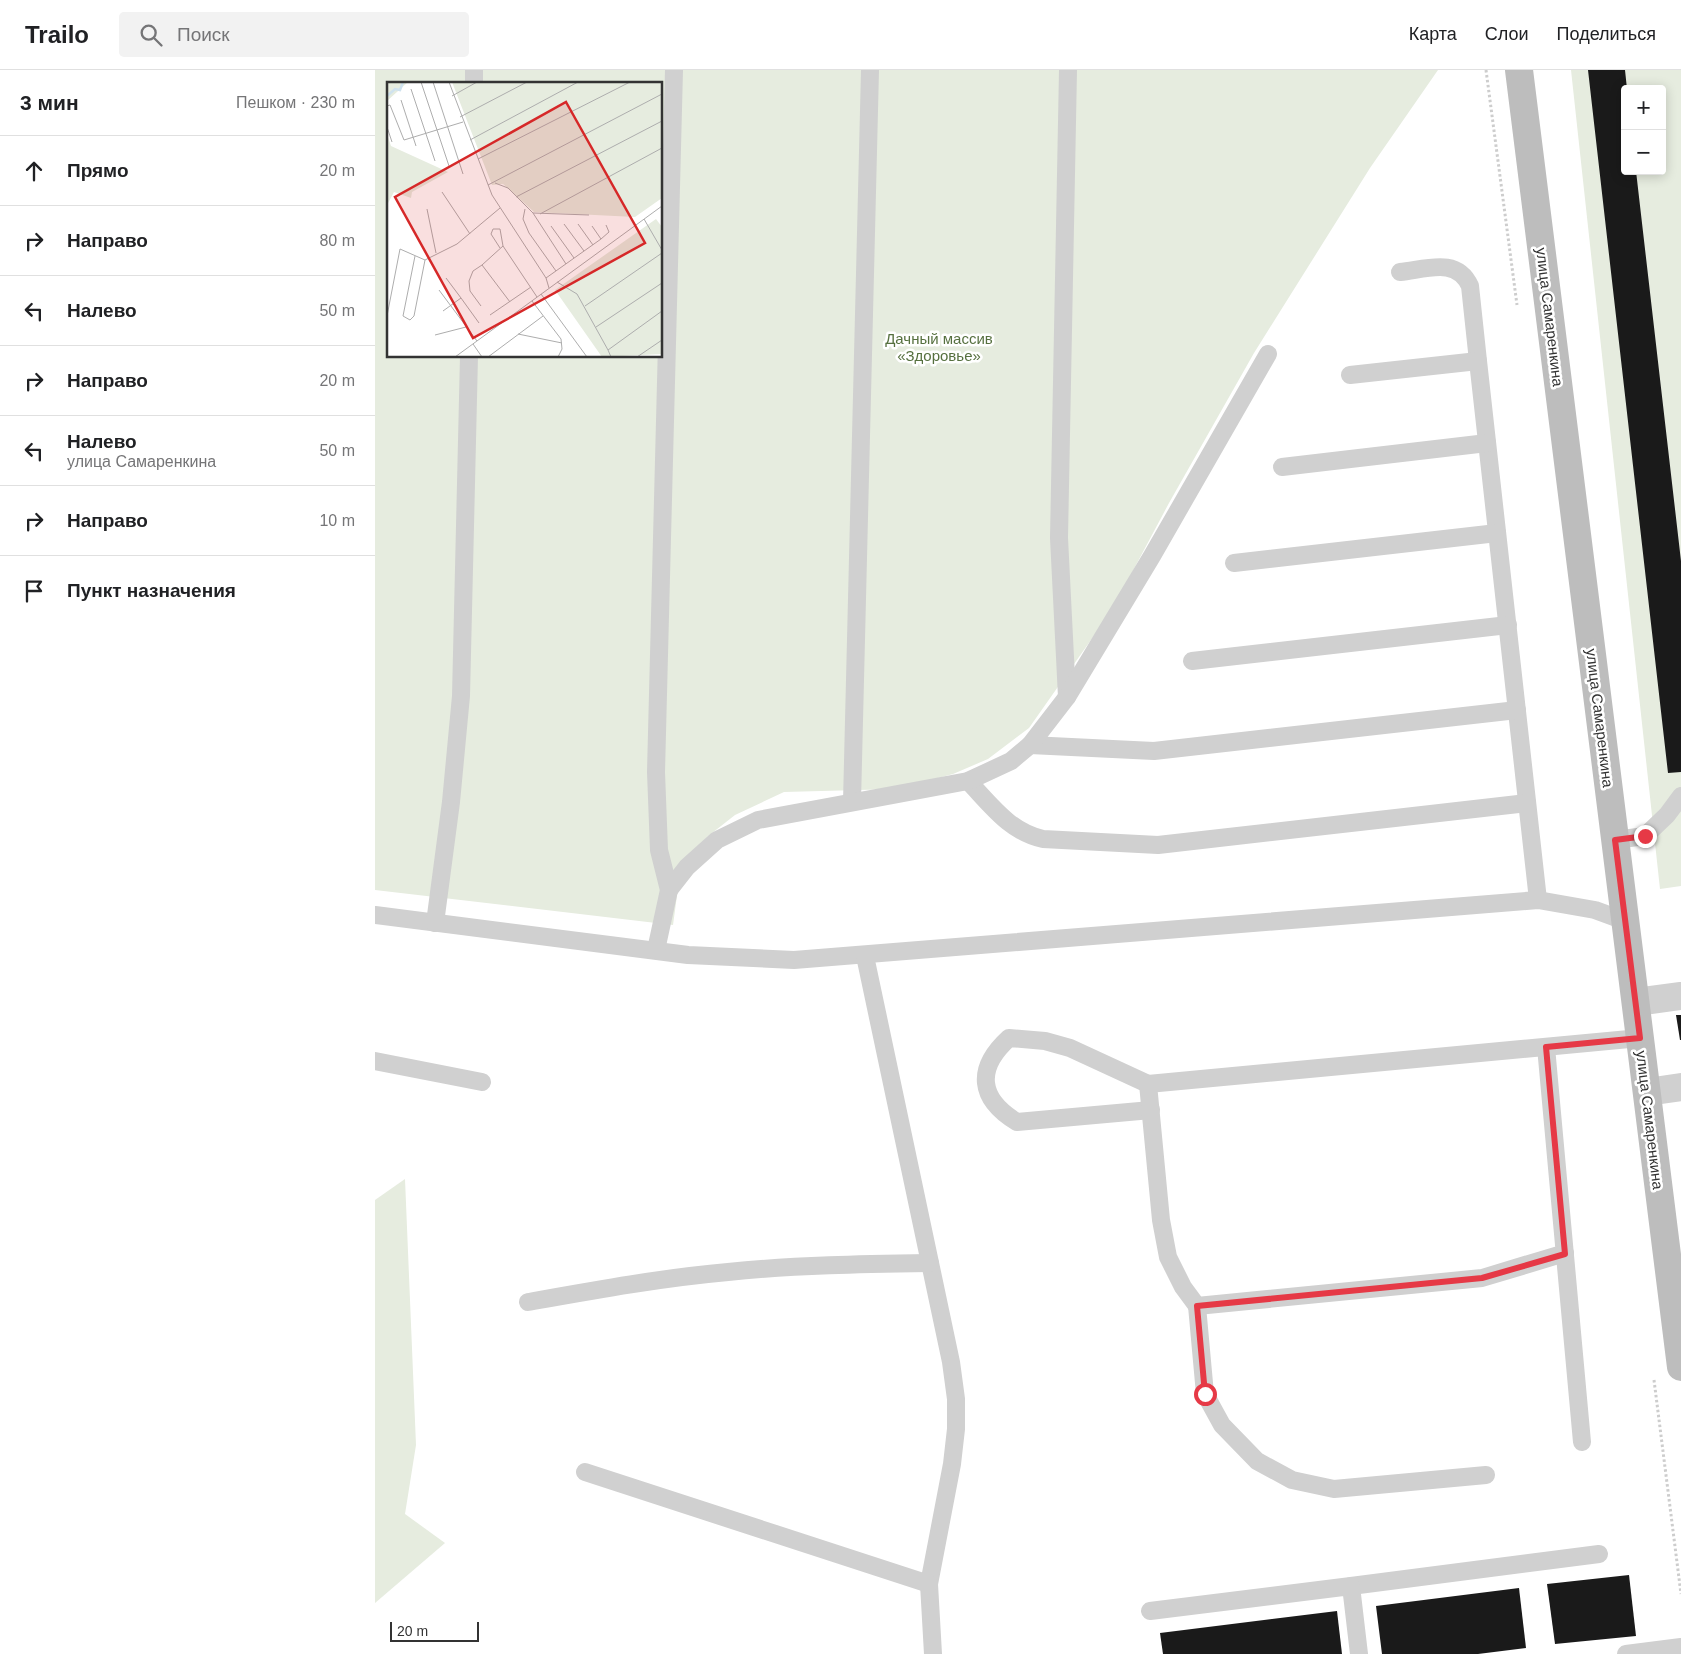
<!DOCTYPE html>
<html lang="ru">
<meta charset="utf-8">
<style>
:root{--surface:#fff;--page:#f2f2f2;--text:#202124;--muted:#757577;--line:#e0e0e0}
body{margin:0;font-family:Helvetica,sans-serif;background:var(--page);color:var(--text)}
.controls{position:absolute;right:15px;top:15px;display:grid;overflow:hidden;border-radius:5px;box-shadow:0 2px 12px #0003}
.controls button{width:45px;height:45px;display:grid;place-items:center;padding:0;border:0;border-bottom:1px solid var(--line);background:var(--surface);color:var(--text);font:25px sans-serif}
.scale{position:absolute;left:15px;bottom:12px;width:89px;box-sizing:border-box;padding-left:5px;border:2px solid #333;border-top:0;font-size:14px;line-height:18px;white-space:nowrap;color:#333;-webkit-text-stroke:4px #fff;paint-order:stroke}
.stop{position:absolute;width:15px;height:15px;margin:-11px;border:4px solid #e63946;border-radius:50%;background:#fff}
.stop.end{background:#e63946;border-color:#fff;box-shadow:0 1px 5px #0008}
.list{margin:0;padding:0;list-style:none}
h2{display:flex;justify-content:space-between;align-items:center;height:65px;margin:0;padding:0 20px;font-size:21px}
h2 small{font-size:16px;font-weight:400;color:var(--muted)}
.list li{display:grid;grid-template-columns:32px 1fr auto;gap:15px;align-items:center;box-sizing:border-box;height:70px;padding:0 20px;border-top:1px solid var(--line)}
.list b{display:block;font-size:19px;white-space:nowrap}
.list p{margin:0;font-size:16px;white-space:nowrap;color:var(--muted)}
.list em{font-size:16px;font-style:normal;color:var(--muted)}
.icon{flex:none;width:28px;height:28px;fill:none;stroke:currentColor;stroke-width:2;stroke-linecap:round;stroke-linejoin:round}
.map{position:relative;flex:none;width:1306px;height:1584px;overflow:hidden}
header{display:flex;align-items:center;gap:30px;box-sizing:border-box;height:70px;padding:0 25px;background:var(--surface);border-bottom:1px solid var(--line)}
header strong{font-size:24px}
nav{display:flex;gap:28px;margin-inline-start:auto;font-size:18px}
.search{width:350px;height:45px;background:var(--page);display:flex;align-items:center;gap:12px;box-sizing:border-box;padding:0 18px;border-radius:5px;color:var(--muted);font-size:19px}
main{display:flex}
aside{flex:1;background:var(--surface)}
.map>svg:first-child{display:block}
</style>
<header>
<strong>Trailo</strong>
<div class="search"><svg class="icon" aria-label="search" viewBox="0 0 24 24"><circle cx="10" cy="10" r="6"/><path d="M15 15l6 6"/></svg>Поиск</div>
<nav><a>Карта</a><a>Слои</a><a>Поделиться</a></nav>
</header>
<main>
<aside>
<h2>3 мин<small>Пешком · 230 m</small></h2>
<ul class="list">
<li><svg class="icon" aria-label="ahead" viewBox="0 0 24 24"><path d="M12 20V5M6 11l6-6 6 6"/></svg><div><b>Прямо</b></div><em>20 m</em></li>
<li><svg class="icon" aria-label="right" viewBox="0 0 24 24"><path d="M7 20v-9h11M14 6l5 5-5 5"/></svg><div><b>Направо</b></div><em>80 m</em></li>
<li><svg class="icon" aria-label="left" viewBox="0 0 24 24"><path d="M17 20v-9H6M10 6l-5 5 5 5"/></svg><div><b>Налево</b></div><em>50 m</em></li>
<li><svg class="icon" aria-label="right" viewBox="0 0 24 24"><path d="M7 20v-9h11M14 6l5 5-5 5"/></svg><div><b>Направо</b></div><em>20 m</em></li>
<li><svg class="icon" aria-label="left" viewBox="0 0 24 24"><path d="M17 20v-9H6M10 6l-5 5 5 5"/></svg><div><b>Налево</b><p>улица Самаренкина</p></div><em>50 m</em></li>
<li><svg class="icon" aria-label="right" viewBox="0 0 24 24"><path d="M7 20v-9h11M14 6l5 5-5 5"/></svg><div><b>Направо</b></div><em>10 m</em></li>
<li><svg class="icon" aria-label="arrive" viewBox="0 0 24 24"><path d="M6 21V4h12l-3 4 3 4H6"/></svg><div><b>Пункт назначения</b></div></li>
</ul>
</aside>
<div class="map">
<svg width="1306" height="1584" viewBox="0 0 1306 1584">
<rect width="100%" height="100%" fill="#fff"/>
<g fill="#e6ecdf" fill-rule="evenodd">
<path d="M0,0H1063L995,98L879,283L794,433L737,540L654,658L613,689L578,704L521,719L409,722L360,745L332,767L306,796L298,855L0,820ZM14,14H286V286H14Z"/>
<path d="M1196,0H1306V816L1285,819ZM1250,19H1287V101H1250Z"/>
<polygon points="30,1109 41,1375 30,1444 70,1473 0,1533 0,1130"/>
</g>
<g fill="#1a1a1a">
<polygon points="1213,0 1250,0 1252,19 1250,19 1250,101 1261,101 1306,491 1306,702 1293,703"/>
<polygon points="1301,945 1306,945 1306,970 1305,970"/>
<polygon points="1254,1505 1261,1566 1180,1574 1172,1514"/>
<polygon points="1144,1518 1151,1578 1103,1584 1007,1584 1001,1536"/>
<polygon points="962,1541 967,1584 788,1584 785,1563"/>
</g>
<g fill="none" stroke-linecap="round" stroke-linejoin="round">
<g stroke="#cdcdcd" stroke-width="3" stroke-dasharray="2.5 2.5" stroke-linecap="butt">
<polyline points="1111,0 1142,235"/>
<polyline points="1279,1310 1306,1524"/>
</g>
<g stroke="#d0d0d0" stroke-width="18">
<polyline points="99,14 99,0"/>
<path d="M1025,202C1052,199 1082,187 1095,216L1103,291"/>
<polyline points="975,305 1103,291 1163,830"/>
<polyline points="907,397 1112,373"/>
<polyline points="859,493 1122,463"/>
<polyline points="817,591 1133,555"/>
<polyline points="692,627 684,468 693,0"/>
<polyline points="655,675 779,681 1142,640"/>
<path d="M593,711C616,735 635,762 668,769L783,775L1152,733"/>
<polyline points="477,732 495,0"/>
<polyline points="1240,770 1270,766 1292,745 1306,726"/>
<polyline points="294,820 312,797 342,770 383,750 593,711 636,691 655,675 692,627 777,486 893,284"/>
<polyline points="0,845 313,885 419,890 1163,830 1220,840 1250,851"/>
<polyline points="60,853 76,732 86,626 94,286"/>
<polyline points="281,880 294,820 284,780 281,702 299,0"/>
<polyline points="490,886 576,1292 581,1329 581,1359 577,1394 554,1514 558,1584"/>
<polyline points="1171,977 1207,1372"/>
<polyline points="0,991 107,1012"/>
<path d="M773,1014L695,978L670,971L634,968C600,999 604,1029 642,1052L776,1040"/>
<polyline points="1190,1183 1107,1208 822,1236 808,1217 793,1187 786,1150 773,1014 1265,968"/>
<path d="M153,1232C220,1220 286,1208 353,1202C421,1195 488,1194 555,1193"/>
<polyline points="822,1236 830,1324 847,1355 882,1391 917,1410 959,1419 1111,1405"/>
<polyline points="210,1402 554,1514"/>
<polyline points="976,1516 1224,1484"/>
<polyline points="775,1541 976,1516 984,1584"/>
<polyline points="1251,1584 1306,1577"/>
</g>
<g stroke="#d0d0d0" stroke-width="28">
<polyline points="1261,932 1306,926"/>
<polyline points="1272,1022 1306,1017"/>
</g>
<polyline stroke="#bdbdbd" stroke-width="28" points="1144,0 1306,1297"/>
</g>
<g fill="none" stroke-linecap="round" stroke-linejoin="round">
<polyline stroke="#e63946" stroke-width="6" points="830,1324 822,1236 1107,1208 1190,1184 1171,977 1265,968 1240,770 1270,766"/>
</g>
<g text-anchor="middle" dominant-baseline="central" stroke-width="5" stroke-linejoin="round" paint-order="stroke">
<g font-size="15" fill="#333" stroke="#fff">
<text transform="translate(1175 247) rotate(83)">улица Самаренкина</text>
<text transform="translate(1225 648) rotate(83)">улица Самаренкина</text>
<text transform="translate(1275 1050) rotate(83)">улица Самаренкина</text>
</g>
<g font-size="15" fill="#56703f" stroke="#fff">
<text x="564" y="268">Дачный массив<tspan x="564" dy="17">«Здоровье»</tspan></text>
</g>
</g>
<g transform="translate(12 12)">
<rect width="275" height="275" fill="#fff"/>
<path d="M0,0H21L0,19ZM65,0H275V116L248,135L147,130L116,102L105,103ZM0,52L4,64L61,90L25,110L24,116L7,110L0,123ZM269,137L275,145V272L215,275L168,208Z" fill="#e6ecdf"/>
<path fill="none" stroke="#cfe2ee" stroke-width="2.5" d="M0,14L8,7L13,8L16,0"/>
<path fill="none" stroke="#adadad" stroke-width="1" d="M34,0L62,84M46,0L76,92M62,0L105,113L159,196L162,206M24,7L48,79M65,14L90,0M14,18L29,64M0,24L3,23L17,58L76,40M73,35L140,0M0,45L5,60M83,58L191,0M91,77L243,0M108,101L121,106L146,131L202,133M101,103L275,12M55,110L83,152M129,115L275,39M40,127L49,171M138,127L136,137L142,151L169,189M146,131L179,182M153,132L275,66M257,137L275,168M177,142L197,169M191,142L206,163M164,144L187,176M214,157L222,150L219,143M113,166L104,152L106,147H113L116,164M38,178L70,162L113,126M159,196L214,157L205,144M170,200L190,212L221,268M52,208L90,259M154,212L200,275M74,216L92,241M145,219L174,257L175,267L171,275M123,220L95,183L116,164L150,215M94,224L83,209L82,199L86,189L95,183M198,224L275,171M56,229L74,216L59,196M103,233L144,205M0,234L13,167L38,178L27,234L23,238L16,234L28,174M209,245L275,201M131,252L175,261M48,253L79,245M86,262L95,275M68,275L275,124M101,275L156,234M224,275L221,268L275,229M250,275L275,258"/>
<path fill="#d62828" fill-opacity="0.15" stroke="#d62828" stroke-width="2.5" d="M179,20L258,161L86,256L8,115Z"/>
<rect width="275" height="275" fill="none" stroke="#333" stroke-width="2.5"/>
</g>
</svg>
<div class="controls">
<button>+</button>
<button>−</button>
</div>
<div class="scale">20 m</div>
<div class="stop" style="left:830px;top:1324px"></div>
<div class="stop end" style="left:1270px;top:766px"></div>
</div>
</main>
